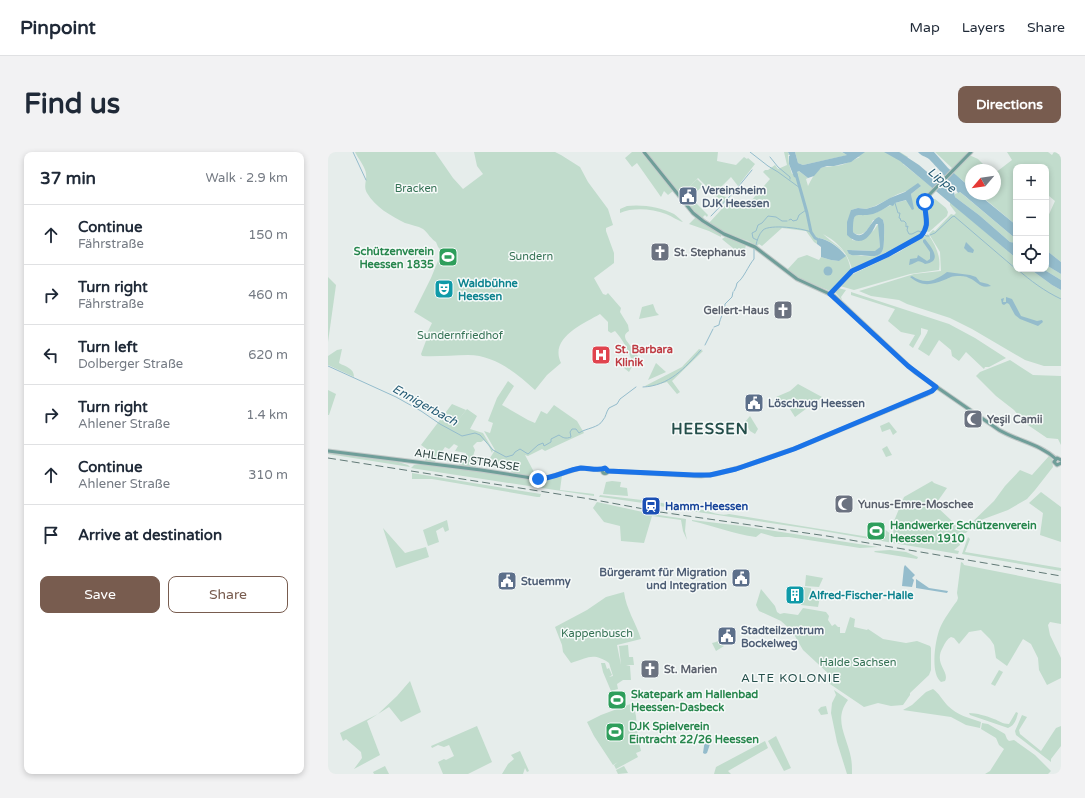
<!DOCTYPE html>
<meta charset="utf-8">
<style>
:root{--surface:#fff;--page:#f2f2f3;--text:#1f2937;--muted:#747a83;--line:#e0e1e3;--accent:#785c4f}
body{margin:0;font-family:"Varela Round",sans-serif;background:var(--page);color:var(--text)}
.controls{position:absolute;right:12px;top:12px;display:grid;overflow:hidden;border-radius:8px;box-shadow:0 2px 6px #0003}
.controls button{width:36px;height:36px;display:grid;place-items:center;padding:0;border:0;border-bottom:1px solid var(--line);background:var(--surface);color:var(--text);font:20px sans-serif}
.compass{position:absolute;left:637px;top:12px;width:36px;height:36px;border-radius:50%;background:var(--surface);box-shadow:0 2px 6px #0003;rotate:241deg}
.stop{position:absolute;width:12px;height:12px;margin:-9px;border:3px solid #1a73e8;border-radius:50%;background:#fff}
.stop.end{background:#1a73e8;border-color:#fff;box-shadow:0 1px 4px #0008}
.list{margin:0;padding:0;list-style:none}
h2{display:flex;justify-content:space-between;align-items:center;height:52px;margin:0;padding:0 16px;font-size:17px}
h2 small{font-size:13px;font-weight:400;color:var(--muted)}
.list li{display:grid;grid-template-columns:26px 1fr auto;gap:12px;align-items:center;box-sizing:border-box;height:60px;padding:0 16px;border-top:1px solid var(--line)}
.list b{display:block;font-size:15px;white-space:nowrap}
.list p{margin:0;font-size:13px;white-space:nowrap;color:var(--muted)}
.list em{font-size:13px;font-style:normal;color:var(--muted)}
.actions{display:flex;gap:8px;padding:12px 16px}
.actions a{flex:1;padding:9px 0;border:1px solid var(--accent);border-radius:8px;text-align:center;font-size:14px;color:var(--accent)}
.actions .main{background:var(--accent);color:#fff}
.icon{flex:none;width:22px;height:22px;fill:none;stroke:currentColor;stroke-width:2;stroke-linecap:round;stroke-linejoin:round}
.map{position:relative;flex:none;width:733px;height:622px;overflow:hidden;border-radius:8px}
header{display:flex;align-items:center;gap:24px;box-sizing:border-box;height:56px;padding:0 20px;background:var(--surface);border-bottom:1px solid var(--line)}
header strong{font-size:19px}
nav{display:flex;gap:22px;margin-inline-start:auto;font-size:14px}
.intro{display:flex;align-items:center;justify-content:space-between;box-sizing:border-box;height:96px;padding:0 24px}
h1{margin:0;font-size:28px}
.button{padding:10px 18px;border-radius:8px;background:var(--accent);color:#fff;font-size:14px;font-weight:700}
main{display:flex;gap:24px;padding:0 24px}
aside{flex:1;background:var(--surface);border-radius:8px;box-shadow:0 2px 6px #0003}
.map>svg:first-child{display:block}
</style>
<header>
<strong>Pinpoint</strong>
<nav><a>Map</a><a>Layers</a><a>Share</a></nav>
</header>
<div class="intro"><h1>Find us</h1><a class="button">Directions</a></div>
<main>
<aside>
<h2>37 min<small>Walk · 2.9 km</small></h2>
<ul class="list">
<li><svg class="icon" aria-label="ahead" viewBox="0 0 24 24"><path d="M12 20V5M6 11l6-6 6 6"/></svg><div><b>Continue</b><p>Fährstraße</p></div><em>150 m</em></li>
<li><svg class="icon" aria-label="right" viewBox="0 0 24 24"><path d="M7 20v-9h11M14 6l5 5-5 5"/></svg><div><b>Turn right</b><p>Fährstraße</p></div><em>460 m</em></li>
<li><svg class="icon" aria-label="left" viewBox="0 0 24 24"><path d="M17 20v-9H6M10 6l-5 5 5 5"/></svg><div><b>Turn left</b><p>Dolberger Straße</p></div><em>620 m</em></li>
<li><svg class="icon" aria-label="right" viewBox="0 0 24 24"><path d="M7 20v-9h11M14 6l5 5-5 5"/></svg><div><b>Turn right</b><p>Ahlener Straße</p></div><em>1.4 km</em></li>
<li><svg class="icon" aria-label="ahead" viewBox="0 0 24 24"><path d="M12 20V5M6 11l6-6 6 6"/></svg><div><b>Continue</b><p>Ahlener Straße</p></div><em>310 m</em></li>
<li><svg class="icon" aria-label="arrive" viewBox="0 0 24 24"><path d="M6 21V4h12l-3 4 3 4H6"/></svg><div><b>Arrive at destination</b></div></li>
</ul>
<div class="actions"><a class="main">Save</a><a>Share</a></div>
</aside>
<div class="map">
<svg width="733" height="622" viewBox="0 0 733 622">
<rect width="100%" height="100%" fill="#e6edeb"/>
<g fill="#c1dccc" fill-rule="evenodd">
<path d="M27,0H107L125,26L135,37L155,22L149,14L146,0H227L233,3L252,15L260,30L280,57L285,73L278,76V79L286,101V111L266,126L275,142L278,143L280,141L293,156L292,160L300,173L301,179C297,182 296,183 298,188L310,204L301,220L296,216V214L300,213L303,206C299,195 294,187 287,179L283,181L280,179V170L272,162C255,172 221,186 233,211L219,223L207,238C188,221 167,203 140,203C125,203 109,205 94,204L93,202L99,186L97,185L104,171L86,160L103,126L114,99L110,95L108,90C103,87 100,81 95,77C90,74 83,73 77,71C63,64 47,55 39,41C35,34 39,29 38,22C38,16 30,6 27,0Z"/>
<polygon points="304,0 313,0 345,39 340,43 336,39 333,45 309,11 304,15 297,6"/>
<polygon points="318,0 390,0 389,9 408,13 416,5 419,7 420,6 427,12 410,34 403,25 390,38 393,43 400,46 395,51 370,26 354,42 355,44 356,42 361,48 363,46 380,63 379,65 377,63 375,65 379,70 369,62 357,49"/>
<path d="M456,0H460L461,3H460L461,12L464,22L471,19L480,26L478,27L480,34C483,28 487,20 493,16C497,14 501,15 505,14C514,14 524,9 532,5L519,0H572L580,5L575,12L606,37L597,48L596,54L598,73L593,82L564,99L524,117C519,100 511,91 495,82C510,96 518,95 523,118L502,139L470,126L459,118L470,106L479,103L491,108L493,105L503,108L511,109L518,103C511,95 502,88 491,86L489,87V92L486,90L478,79L454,76L434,94L431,92L429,94L420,89L396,81L381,71L403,47L416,57L442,27L435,20L437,18H440L447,13L450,17L459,13ZM593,34L583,42L585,57L579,48L567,51L547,61L531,62L527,64L525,68V80C534,88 542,75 545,68H555C557,74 556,80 556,86C556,111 540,103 523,103L521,102L524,98L548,99L552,95L551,73L550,72L546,78L532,89L524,88L523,58L530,56L538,57L547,54L570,42Z"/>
<polygon points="467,0 513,0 520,3 475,13 470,11"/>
<polygon points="607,0 641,0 625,17"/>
<polygon points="679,0 720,0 724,3 726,0 733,0 733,110 718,98 718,69 727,49 721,44 718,48 718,15 688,15 688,73 651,42 667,42 667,21 684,8"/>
<polygon points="641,3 650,7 661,18 643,18 643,35 625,21"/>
<polygon points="369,27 375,33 364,45 357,39"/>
<polygon points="632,40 688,87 688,92 682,90 651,63 627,45 627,42"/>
<polygon points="601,45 603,47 607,47 618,56 620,60 619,64 601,80 598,79 600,72 598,55"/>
<polygon points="622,50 688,106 688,117 702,117 724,133 733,138 733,214 716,214 697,208 644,177 622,166 579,152 571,148 543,144 531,139 586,122 613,119 612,100 601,82 605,78 607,79 623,62 626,63 628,61 622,53"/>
<path d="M299,54C313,52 334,55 346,62C349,64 352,67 355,70C350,69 344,64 338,62C324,57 306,55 292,61V57Z"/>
<polygon points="368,65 393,83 393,85 381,79 361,72"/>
<path d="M600,82C608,94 613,104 611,118L582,122L526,138L512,134L523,123L571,100Z"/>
<polygon points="397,85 418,93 416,101 413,100 411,101 395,88 394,87"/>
<polygon points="718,113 733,122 733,128 715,117 718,117"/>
<polygon points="0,125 8,133 0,190"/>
<polygon points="510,136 518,138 513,145 514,148 507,140"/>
<polygon points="523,140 621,172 647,186 678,206 661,215 657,215 656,217 638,200 631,209 624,204 623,198 611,188 601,204 590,197 599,181 600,178 593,176 593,182 585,196 581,193 587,183 573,180 560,169 567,157 523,143"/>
<polygon points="325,152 328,160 331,163 311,167 314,155"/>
<path d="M14,197L11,211C18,215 26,216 26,225L0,213V204L9,198Z"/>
<polygon points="371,197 375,199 344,229 352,240 349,242 339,230 320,235 317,234 354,215"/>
<polygon points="682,208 705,223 733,224 733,293 730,287 719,286 697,271 686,258 668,244 648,224 652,220"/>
<polygon points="328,211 338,220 320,228"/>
<polygon points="180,229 186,234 174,253 200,268 207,271 213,259 219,262 226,253 249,269 256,281 217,299 214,297 200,304 197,303 207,322 207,325 186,321 162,306 167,298 156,279 162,281 165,271 160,269 169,246"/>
<polygon points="470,232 494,245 467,265 460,254 456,256 448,245 462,239"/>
<polygon points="0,238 8,242 1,263 0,263"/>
<polygon points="124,252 138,258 123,277 139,257 149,264 142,277 155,281 165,298 164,301 160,292 156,288 153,290 149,290 145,294 147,298 145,304 151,307 147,316 131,314 132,308 137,309 138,301 127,299 130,294 126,292 121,297 117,295 106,311 96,310 103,300 93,293"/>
<polygon points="422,264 430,277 427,282 422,279 417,270"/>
<polygon points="561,270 569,280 565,283 562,277 554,280 552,274"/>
<polygon points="559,294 564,303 558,305 554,297"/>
<polygon points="0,300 64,308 80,313 82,315 0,302"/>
<path d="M721,304L724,307L725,315L707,338L699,347L680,358L653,368L645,373L638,381H633L631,384L632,393L626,398L631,399L630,402L483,377L363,359V357C368,358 375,357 379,359C386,361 394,364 401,362L541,385L548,370L565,384L566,369L576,345L604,329L606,331L619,336L607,353L624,369L628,374H630L635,379L666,349L677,334L692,318L704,323Z"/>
<polygon points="97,312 153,319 208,328 219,327 234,323 232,338 266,342 266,344 83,316 86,313"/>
<polygon points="84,321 213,342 212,345 209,345 104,327 84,327"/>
<polygon points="284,329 293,330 292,335 299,336 300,344 275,342 278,330"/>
<polygon points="713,340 733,355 733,390 712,383 715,361 701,351"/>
<polygon points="272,343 322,349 320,350 315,351 273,345 271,345"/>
<polygon points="269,350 324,362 358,367 357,379 359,388 355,379 353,368 324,364 316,391 293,389 292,374 276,370 265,356"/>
<polygon points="329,350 359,356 359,358 331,354 328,352"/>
<polygon points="119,368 121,378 117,380 115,375 108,379 111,390 100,394 95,378"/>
<path d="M364,368L414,374L550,395L532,396L461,385H447L433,381L428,385C406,382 386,374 364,369Z"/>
<polygon points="55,376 77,401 98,395 101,405 68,416"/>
<polygon points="640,385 642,387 637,400 733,416 733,419 634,402"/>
<polygon points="562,398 578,400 590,405 589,407 546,400 547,399"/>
<path d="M633,410L635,411L636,413L733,432V472L722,470L720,473L722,483L733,506V526L719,533L711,518L710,506L703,492L695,487L679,514L668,506L666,493L662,487L653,478L641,480L631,492L626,486L623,485C619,487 617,491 615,495C605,512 622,519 617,529L613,530C602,522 607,488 612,476C616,467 623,457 629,449L630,446L629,441Z"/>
<polygon points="478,423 495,426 491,435 477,434"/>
<polygon points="476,435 483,436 483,443 492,445 490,455 473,453"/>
<polygon points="433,437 447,454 449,460 452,462 456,461 470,463 475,456 498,460 501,464 500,468 504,474 507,472 510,475 512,475 512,481 517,481 522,465 527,467 526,475 539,478 540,477 555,487 578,491 589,489 602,494 603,496 603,518 601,523 582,541 582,543 575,553 563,554 550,551 536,555 499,530 502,525 502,523 475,498 464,479 453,469 431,459 428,453"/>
<path d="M296,440C298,457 308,471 313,487L289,493L293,513L291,494L300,493L301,505H305L306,513H298L302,514L303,528H295L289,532L290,537L283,539L275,520L273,511H277L279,517L281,516L284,523L281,525L285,524L281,511C265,500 260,506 243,511L235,500L234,493L227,475L259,458L278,445Z"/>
<polygon points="391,488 396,494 388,499 384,491 388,490"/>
<polygon points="671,518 675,520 667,534 663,532"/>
<polygon points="82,529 93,560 73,570 61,555 39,569 52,603 26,617 34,606 33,600 18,587 15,589 12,581 50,562 69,544"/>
<path d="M605,537C611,541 615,549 620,554C629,563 641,566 653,570L652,576L638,573L623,565L575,558L584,553L598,540Z"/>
<path d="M506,538L520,548C505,568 519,584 523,606C524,611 524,617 524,622H519L509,590L503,561L504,551L508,543Z"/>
<polygon points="305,551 308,564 310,587 313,599 308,601 310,605 288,617 286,613 290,610 285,613 266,584 259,570 273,563"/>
<polygon points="498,554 500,562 493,563 490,558 493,555"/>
<path d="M688,560L690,561C688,568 687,573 680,576L642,563L641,561C648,561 659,564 666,567C672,569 674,572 681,572Z"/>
<polygon points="694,563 699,565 691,578 692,582 713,599 728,576 733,574 733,594 723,607 723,610 688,583 687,579"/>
<polygon points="654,571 660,572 677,582 679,587 681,589 686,588 707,603 723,619 720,622 657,622 662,619 676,597 671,593 668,586 653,577"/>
<polygon points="149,574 164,610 140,622 115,622 110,610 116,607 118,608 126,604 121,593 116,595 110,593 104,596 103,594"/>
<polygon points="448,584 463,616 456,619 440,589"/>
<polygon points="437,589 440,596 400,619 403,622 386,622 388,615"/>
<polygon points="192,599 201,619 199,620 197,616 195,622 174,622 180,612 186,607 183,603"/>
<polygon points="57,614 61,622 46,622 45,620"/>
<polygon points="296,614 300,621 290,622 288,618"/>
</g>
<g fill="#94bccc">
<polygon points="460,0 467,0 470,11 475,13 519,3 514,0 537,0 523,10 506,14 499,14 493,16 486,24 480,26 471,19 469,20 470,25 469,26 466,25 461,12 461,4 462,4"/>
<polygon points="556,0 571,0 591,13 619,37 622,37 626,40 627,45 651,63 682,90 687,91 688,106 572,9"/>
<path d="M590,0H606L620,16L643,36V42H650L688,73V87L637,44L632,40L630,41C629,37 605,11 601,7C597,4 593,4 590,0Z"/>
<path d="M590,31L593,34L583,42L586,57L584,58L578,48L567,51L565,54L562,53C557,56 551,60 545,62C528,66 525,56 525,80C537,92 542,67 551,65L555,68C557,74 556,80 556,86C556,106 550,105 533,103C528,103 524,104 521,102L519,98L547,99L552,95L550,72H548C542,86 532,96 519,83V70L523,58L530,56L538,57L548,54L562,46L577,40Z"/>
<path d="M491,86C501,88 511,95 518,104L511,109L503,108L493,105V95L489,92V87Z"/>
<path d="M597,87C604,96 615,109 597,112C589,106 589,111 581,113L582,107L589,106L590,103L599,109L602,107V100L595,90V88Z"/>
<polygon points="638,90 646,98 645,101 640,100 636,96"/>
<polygon points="718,98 733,110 733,122 718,113"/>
<circle cx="500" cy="119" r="4.5"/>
<polygon points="702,117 715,117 733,128 733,138 724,133"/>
<path d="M619,120L642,123L648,125L652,130L660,132L663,134C651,137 651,130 641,126C638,124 633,124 629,124C622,124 620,127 616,128C603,133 594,135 582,125L584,124C597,133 607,129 619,120Z"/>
<polygon points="678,145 684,147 693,164 709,169 714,168 715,170 710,174 692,167 687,163 681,152 679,151 676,153 674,152 673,147 676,146 675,150 678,150"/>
<polygon points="577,413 587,423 584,426 586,428 584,435 574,434 576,415"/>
<polygon points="588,427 601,436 620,439 619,441 588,436"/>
<polygon points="378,586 383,587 384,588 382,592 379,601 377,602 375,601 377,587"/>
</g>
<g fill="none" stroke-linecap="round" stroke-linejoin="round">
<g stroke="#94bccc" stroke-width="1">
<polyline points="25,0 38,28"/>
<polyline points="422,0 440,14 450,20 472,36"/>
<polyline points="442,5 450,15 462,25 462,27"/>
<polyline points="567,51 570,61 572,61 571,66 572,66 573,69 576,69 578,71 578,75 580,74 579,78 581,82 584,82 590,79 594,80"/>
<polyline points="383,64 406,40 424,18"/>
<polyline points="461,68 463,67 465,69 469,68 471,63 478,58"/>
<polyline points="596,82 598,84 601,84"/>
<polyline points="602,83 607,81 624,65 626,64 688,117"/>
<polyline points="429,88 425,86 424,81 428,79 430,73 434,71 440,64 448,65 454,69 459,69"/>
<path d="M428,93C429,88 431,82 435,78C442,72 474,76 483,80"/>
<path d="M689,117C703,129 716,139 733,147"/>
<path d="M406,139L408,135L409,131C416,126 420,114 426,107V97"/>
<path d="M386,175L391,173C392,165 397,160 397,152L404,145L405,140"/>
<polyline points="377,193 385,177"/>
<path d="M0,214L68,245L93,259L112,272L134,284L147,281L152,283L165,298L178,305L185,303L187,300L192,297L200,302L210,293L215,291L216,294L223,290V287L231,283C235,286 238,287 243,285L242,280L244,277H248L251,281C258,276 271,276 275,268C278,265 278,260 281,256L289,252L292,247L308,235"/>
<path d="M315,235C341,234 357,216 373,198"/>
</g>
<polyline stroke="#94bccc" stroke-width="3" points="468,22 479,61 483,80 487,86 489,87"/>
<defs>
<g id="major">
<path d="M316,0L365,61L375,69L396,82L427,95L469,127L506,144L587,220L671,278C690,289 712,292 728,307"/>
<polyline points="503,142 524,119 559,103 593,84 599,73 597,53 600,44 643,0"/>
<polyline points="0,299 153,318 210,327 222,325 252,316 274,318"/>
<polyline points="733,308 729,306 726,310 729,313 733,311"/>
<circle cx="277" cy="319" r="2.5"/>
<polyline points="280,319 373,324 388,322 414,315 471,295 599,242 604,239 608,235"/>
</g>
</defs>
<use href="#major" stroke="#c2c9c8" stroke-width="5"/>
<use href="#major" stroke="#6f9e99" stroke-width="3"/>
<polyline stroke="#617976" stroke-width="1" stroke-dasharray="8 4" stroke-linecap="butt" points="0,306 262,347 332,360 499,384 733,424"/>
</g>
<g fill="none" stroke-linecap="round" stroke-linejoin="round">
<path stroke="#1a73e8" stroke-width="5" d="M210,327C225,327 238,318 253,316C261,316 271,319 277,316L280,319L366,323H382L408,317L466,297L604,239L608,235L580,214L502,142L524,119L559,103L593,84C603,72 596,64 597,50"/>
</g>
<defs>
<symbol id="civic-square" viewBox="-11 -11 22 22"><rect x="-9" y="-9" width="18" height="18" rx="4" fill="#5c6f8a" stroke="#f6faf9"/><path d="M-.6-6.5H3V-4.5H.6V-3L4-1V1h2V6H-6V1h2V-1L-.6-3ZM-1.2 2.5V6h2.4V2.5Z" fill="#fff"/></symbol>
<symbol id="church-square" viewBox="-11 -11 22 22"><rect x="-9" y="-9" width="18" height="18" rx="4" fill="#6b7280" stroke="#f6faf9"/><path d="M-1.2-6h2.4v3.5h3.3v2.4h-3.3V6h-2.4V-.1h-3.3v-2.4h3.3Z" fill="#fff"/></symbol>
<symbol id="stadium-square" viewBox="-11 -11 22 22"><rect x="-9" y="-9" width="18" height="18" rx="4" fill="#2e9e5b" stroke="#f6faf9"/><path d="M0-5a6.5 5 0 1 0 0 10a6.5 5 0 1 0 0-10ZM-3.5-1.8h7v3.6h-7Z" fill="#fff"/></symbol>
<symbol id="theatre-square" viewBox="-11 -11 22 22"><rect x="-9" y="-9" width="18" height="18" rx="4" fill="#0f9aa8" stroke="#f6faf9"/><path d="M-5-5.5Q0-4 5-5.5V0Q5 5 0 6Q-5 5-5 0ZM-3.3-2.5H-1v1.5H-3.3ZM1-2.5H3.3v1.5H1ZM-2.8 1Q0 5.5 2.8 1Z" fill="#fff"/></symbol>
<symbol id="hospital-square" viewBox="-11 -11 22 22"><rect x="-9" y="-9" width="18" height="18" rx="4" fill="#e0444e" stroke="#f6faf9"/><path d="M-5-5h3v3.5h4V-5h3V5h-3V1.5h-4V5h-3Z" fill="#fff"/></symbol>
<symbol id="mosque-square" viewBox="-11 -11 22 22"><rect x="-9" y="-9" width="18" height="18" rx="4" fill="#6b7280" stroke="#f6faf9"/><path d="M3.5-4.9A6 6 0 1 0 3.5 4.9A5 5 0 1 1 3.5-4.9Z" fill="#fff"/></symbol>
<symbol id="station-square" viewBox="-11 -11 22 22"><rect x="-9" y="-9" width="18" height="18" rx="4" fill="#1a4fb4" stroke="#f6faf9"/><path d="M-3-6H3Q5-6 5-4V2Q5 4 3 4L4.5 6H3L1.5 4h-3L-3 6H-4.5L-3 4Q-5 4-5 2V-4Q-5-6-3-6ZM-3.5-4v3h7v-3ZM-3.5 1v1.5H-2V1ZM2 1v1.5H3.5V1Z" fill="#fff"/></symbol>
<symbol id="building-square" viewBox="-11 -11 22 22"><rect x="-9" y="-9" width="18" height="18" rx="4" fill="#0f9aa8" stroke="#f6faf9"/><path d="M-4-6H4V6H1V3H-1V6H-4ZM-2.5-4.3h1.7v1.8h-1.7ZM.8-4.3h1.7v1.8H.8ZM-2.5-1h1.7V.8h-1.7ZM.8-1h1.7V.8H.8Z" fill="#fff"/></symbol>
</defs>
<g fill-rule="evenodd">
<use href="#civic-square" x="349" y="33" width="22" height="22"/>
<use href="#church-square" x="321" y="89" width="22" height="22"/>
<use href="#stadium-square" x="109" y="94" width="22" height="22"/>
<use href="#theatre-square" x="105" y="126" width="22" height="22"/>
<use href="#church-square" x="444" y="147" width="22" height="22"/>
<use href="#hospital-square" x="262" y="192" width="22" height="22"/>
<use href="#civic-square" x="415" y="240" width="22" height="22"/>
<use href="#mosque-square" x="634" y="256" width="22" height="22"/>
<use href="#mosque-square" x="505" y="341" width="22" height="22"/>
<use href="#station-square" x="312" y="343" width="22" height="22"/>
<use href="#stadium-square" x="537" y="368" width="22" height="22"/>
<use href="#civic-square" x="402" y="415" width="22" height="22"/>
<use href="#civic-square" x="168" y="418" width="22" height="22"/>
<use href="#building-square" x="456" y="432" width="22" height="22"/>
<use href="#civic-square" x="388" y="473" width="22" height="22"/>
<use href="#church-square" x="311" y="506" width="22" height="22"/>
<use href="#stadium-square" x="278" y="537" width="22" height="22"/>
<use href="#stadium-square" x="276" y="569" width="22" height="22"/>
</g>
<g text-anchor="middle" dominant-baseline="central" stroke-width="3" stroke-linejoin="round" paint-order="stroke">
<g font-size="11" fill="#347154" stroke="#f6faf9">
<text x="88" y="36">Bracken</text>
<text x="203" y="104">Sundern</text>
<text x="132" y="183">Sundernfriedhof</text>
<text x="269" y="481">Kappenbusch</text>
<text x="530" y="510">Halde Sachsen</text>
</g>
<g font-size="11" font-weight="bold" fill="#4e5e75" stroke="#f6faf9" text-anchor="start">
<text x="374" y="38">Vereinsheim<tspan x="374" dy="13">DJK Heessen</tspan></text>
<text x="440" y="251">Löschzug Heessen</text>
<text x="399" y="420" text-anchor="end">Bürgeramt für Migration<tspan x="399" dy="13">und Integration</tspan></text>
<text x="193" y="429">Stuemmy</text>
<text x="413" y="478">Stadteilzentrum<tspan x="413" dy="13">Bockelweg</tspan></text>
</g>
<g font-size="11" font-weight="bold" fill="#27864d" stroke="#f6faf9" text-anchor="start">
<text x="106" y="99" text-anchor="end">Schützenverein<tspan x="106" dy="13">Heessen 1835</tspan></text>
<text x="562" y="373">Handwerker Schützenverein<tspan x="562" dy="13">Heessen 1910</tspan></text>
<text x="303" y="542">Skatepark am Hallenbad<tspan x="303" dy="13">Heessen-Dasbeck</tspan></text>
<text x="301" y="574">DJK Spielverein<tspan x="301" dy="13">Eintracht 22/26 Heessen</tspan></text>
</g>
<g font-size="11" font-weight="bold" fill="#5b616d" stroke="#f6faf9" text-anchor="start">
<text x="346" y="100">St. Stephanus</text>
<text x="441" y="158" text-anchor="end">Gellert-Haus</text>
<text x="659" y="267">Yeşil Camii</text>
<text x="530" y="352">Yunus-Emre-Moschee</text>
<text x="336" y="517">St. Marien</text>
</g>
<g font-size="11" font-weight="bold" fill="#0d838f" stroke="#f6faf9" text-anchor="start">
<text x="130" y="131">Waldbühne<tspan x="130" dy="13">Heessen</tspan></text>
<text x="481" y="443">Alfred-Fischer-Halle</text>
</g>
<g font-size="11" font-weight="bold" fill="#be3a42" stroke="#f6faf9" text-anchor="start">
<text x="287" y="197">St. Barbara<tspan x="287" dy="13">Klinik</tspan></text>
</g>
<g font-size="11" fill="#263e3b" stroke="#f6faf9">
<text transform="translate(139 308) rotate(8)">AHLENER STRASSE</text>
</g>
<g font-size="11" font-weight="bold" fill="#164399" stroke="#f6faf9" text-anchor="start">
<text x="337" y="354">Hamm-Heessen</text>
</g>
<g font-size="12" font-style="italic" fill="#265c75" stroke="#f6faf9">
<text transform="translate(614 28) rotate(39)">Lippe</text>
<text transform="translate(97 253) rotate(29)">Ennigerbach</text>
</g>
<g font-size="12" letter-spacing="1" fill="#244e4a" stroke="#f6faf9">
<text x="463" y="526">ALTE KOLONIE</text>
</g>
<g font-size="15" font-weight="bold" letter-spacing="1" fill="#244e4a" stroke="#f6faf9">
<text x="382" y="277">HEESSEN</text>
</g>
</g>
</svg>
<div class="controls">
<button>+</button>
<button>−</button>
<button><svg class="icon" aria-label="locate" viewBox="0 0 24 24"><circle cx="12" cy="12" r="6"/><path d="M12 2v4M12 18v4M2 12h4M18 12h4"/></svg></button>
</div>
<svg class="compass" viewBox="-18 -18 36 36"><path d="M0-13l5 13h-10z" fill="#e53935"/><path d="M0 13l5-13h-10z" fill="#747a83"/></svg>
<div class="stop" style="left:597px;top:50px"></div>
<div class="stop end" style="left:210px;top:327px"></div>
</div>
</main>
